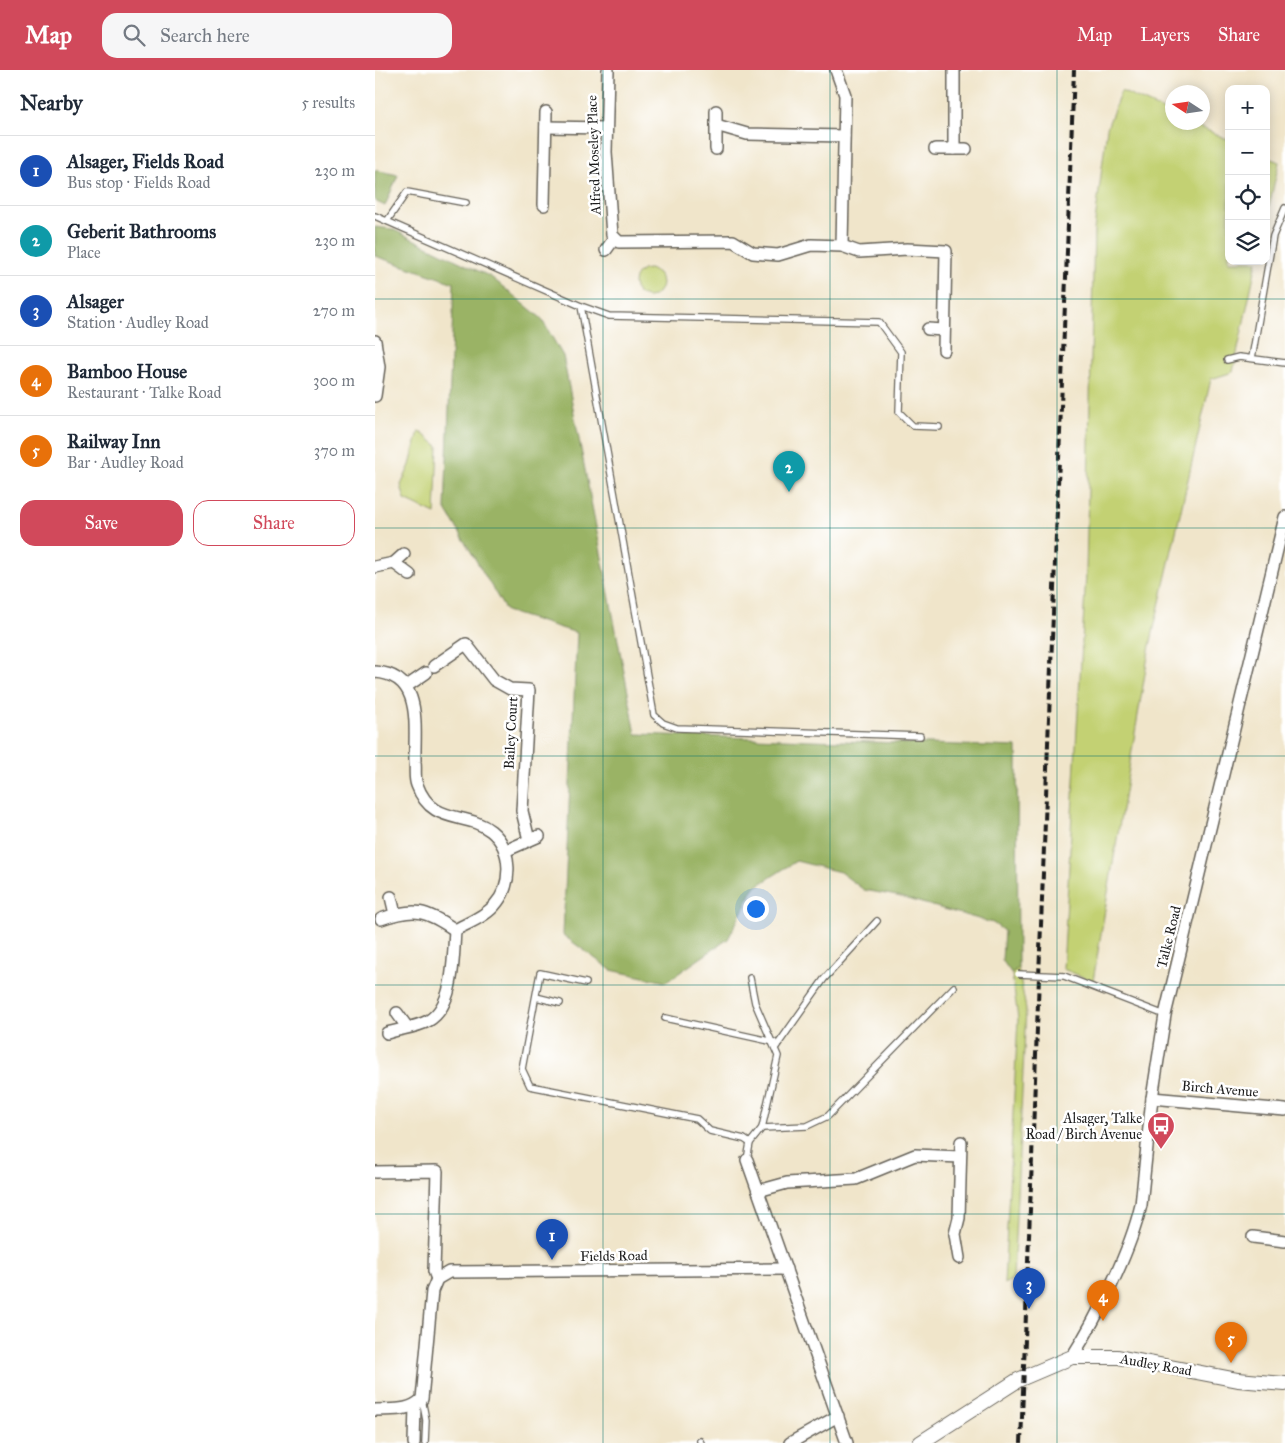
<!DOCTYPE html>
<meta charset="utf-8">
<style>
:root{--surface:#fff;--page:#f6f6f7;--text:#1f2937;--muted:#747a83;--line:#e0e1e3;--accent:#d1495b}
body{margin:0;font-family:"IM FELL Great Primer",serif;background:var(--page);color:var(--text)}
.controls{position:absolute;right:15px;top:15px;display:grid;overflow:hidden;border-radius:10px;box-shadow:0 2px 12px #0003}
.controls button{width:45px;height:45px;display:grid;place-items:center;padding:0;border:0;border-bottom:1px solid var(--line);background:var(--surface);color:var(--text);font:25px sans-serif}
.compass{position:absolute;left:790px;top:15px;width:45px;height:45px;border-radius:50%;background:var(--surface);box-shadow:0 2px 12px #0003;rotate:282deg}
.you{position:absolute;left:380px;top:838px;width:18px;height:18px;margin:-12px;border:4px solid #fff;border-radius:50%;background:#1a73e8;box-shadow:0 0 0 8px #1a73e833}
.badge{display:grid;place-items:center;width:32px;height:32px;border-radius:50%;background:var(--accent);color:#fff;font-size:16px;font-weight:700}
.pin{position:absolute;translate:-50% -41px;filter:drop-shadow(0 1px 2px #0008)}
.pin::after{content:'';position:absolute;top:26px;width:18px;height:15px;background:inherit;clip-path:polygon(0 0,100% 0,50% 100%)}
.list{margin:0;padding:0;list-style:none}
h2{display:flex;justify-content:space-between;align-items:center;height:65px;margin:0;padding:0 20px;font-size:21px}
h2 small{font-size:16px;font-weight:400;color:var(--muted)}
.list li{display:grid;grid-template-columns:32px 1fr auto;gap:15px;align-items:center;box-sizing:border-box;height:70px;padding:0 20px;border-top:1px solid var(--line)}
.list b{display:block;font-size:19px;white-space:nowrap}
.list p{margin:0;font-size:16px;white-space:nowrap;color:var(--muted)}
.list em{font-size:16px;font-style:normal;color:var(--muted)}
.actions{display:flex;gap:10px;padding:15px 20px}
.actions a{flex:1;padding:11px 0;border:1px solid var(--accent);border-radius:15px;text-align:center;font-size:18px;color:var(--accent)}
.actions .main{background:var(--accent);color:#fff}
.icon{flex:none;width:28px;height:28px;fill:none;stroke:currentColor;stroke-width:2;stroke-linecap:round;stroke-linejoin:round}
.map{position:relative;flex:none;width:910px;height:1373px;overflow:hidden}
header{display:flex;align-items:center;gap:30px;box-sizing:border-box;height:70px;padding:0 25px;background:var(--accent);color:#fff}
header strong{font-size:24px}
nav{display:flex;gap:28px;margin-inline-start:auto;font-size:18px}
.search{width:350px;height:45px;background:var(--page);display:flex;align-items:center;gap:12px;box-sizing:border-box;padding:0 18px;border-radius:15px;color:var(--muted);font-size:19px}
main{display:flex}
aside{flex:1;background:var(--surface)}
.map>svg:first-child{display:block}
</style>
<header>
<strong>Map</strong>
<div class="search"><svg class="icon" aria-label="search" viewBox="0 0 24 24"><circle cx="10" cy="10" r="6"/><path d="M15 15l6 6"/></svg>Search here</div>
<nav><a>Map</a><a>Layers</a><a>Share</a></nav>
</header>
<main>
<aside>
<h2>Nearby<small>5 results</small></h2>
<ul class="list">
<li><span class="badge" style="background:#1a4fb4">1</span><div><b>Alsager, Fields Road</b><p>Bus stop · Fields Road</p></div><em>230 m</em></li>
<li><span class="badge" style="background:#0f9aa8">2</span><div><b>Geberit Bathrooms</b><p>Place</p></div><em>230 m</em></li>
<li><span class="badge" style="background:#1a4fb4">3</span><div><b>Alsager</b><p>Station · Audley Road</p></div><em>270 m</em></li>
<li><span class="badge" style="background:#e8710a">4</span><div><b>Bamboo House</b><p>Restaurant · Talke Road</p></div><em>300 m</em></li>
<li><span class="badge" style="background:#e8710a">5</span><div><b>Railway Inn</b><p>Bar · Audley Road</p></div><em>370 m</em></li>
</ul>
<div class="actions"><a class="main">Save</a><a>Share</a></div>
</aside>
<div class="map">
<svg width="910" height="1373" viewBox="0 0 910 1373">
<rect width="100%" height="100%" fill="#fff"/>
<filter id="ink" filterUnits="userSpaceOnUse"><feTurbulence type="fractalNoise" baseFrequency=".02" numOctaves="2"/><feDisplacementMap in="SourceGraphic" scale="10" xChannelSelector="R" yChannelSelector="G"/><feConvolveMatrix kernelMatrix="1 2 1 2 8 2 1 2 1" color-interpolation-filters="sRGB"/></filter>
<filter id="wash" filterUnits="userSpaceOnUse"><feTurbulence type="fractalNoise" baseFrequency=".0096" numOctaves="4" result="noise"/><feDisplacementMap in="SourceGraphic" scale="20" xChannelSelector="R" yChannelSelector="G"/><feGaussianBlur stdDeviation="1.12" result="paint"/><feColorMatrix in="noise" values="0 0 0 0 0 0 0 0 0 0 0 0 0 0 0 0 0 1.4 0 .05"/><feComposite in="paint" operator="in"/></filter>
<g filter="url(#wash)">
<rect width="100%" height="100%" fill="#f0e5ca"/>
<g fill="#c3d173" stroke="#707648">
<polygon points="746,21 797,44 798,52 816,53 854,70 854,191 882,191 858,302 836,309 774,580 718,911 688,899 711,504 719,160 732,58"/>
<polygon points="891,87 904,92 891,150"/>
<circle cx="273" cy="213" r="14"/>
<polygon points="44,361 63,376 60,444 30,430 26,415 35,395"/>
<polygon points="643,897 651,939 638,1209 629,1214 643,949 637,904"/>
</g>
<g fill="#9ab365" stroke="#5b6840">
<polygon points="0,100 23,105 10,136 0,131"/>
<polygon points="0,157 17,159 116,207 166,248 188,286 261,664 642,677 643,897 637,904 627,890 629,861 618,853 522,826 489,820 465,802 421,791 379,818 353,869 291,912 236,900 188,865 202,563 131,541 70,438 79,213 0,186"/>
</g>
</g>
<g filter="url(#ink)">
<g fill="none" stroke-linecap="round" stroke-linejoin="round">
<defs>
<g id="service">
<polyline points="0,146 206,236 234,246 504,252 526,282 524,342 538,356 564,357"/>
<polyline points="12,151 32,122 91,133"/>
<polyline points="206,236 279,645 288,653 302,658 545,666"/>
<polyline points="877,288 898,166 910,138"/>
<polyline points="852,290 864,287 910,293"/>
<polyline points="689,906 790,945"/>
<polyline points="375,908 380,933 403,986 387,1058"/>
<polyline points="211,913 165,903 147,999 155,1016 322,1049 335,1061 369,1069 375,1073"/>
<polyline points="161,927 185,933"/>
<polyline points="290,948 399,972"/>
<polyline points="401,977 449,909 502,851"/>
<polyline points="372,1090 375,1073 387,1058 432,1056 453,1046 579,917"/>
<polyline points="47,1329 51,1350 50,1373"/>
<polyline points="325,1371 326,1373"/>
</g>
<g id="minor">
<polyline points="233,0 231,82 237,165 244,172 358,171 378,183 403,185 436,175 467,176 484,182 532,179 571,181 569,280"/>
<polyline points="461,0 470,25 467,176"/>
<polyline points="341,55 372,64 469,66"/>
<polyline points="171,57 231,58"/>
<polyline points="341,79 341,41"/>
<polyline points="560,79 591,79"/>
<polyline points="579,79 579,0"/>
<polyline points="169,135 171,42"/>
<polyline points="231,180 239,169"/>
<polyline points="553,259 569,260"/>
<polyline points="0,271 4,297 0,326"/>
<polyline points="19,493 35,505"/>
<polyline points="0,497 19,493 29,484"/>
<polyline points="59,596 91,574 119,610 135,619 154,620 147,741 154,770"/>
<path d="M0,602C49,605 39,657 40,692C41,699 39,708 42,715C57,756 91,741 116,761C138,779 138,815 119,836C109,847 93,853 80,860"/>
<polyline points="32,616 51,603"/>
<polyline points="130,781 164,766"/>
<polyline points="16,827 20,844"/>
<path d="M6,849C40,837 51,840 80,860"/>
<polyline points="22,943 32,957"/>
<path d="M12,963C25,959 42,957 53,951C80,936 78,886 80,860"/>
<polyline points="777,1028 910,1040"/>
<polyline points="372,1090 472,1373"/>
<polyline points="0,1102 62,1101 59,1201 62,1209"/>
<polyline points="383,1121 412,1113 481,1109 540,1085 585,1087"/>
<polyline points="878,1167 910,1171"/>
<polyline points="584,1188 580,1164 584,1148 586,1072"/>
<path d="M697,1287C723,1246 755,1182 766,1135L777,1028L790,945L910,447"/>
<path d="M0,1340C18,1339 34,1342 47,1329L57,1221L62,1209L74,1202L411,1199"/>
<polyline points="39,1373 40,1336"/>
<polyline points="415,1373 463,1346"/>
</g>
<polyline id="tertiary" points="545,1373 643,1310 697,1287 743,1287 863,1310 910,1314"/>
</defs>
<use href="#service" stroke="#666259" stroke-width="8"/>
<use href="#minor" stroke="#666259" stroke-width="14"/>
<use href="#tertiary" stroke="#666259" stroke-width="16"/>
<use href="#service" stroke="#fff" stroke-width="5.5"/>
<use href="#minor" stroke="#fff" stroke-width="11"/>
<use href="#tertiary" stroke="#fff" stroke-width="14"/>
<polyline stroke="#1c1c1c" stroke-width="4" stroke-dasharray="8 4" stroke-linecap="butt" points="646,1373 699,0"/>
<defs>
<polyline id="service-bridge" points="643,904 689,906"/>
</defs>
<use href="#service-bridge" stroke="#666259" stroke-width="8" stroke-linecap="butt"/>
<use href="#service-bridge" stroke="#fff" stroke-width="5.5"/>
</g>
</g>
<path fill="none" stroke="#0f766e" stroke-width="1" stroke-opacity="0.55" d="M228,0V1373M455,0V1373M682,0V1373M0,229H910M0,458H910M0,686H910M0,915H910M0,1144H910"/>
<defs>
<symbol id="bus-pin" viewBox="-11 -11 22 30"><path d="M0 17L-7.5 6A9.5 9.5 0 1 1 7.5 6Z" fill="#d1495b" stroke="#fff"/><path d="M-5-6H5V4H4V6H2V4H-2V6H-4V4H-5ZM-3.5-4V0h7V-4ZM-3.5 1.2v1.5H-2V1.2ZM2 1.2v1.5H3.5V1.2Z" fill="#fff"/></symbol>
</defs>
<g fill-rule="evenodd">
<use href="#bus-pin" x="770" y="1040" width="32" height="43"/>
</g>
<g text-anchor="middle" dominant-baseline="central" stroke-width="5" stroke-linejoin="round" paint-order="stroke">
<g font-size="14" fill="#1c1c1c" stroke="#fff">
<text transform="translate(219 85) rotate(-92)">Alfred Moseley Place</text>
<text transform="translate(136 663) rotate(-87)">Bailey Court</text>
<text transform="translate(794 867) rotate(-76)">Talke Road</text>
<text transform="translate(845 1019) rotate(5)">Birch Avenue</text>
<text transform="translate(239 1186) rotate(-1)">Fields Road</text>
<text transform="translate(781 1295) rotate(10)">Audley Road</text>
</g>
<g font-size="14" fill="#1c1c1c" stroke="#fff" text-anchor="end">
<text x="767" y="1048">Alsager, Talke<tspan x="767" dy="16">Road / Birch Avenue</tspan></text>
</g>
</g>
</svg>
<div class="controls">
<button>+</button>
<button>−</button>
<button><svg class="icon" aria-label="locate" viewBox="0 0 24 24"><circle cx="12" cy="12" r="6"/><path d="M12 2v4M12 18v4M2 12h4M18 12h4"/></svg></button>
<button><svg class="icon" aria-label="layers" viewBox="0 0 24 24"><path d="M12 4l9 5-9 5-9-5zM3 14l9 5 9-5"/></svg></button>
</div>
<svg class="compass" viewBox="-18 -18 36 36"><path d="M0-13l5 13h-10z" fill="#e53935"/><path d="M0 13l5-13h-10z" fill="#747a83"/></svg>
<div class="you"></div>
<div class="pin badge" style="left:177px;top:1190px;background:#1a4fb4">1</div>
<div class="pin badge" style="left:414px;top:422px;background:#0f9aa8">2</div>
<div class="pin badge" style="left:654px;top:1239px;background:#1a4fb4">3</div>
<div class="pin badge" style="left:728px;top:1251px;background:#e8710a">4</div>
<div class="pin badge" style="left:856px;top:1293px;background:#e8710a">5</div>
</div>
</main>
